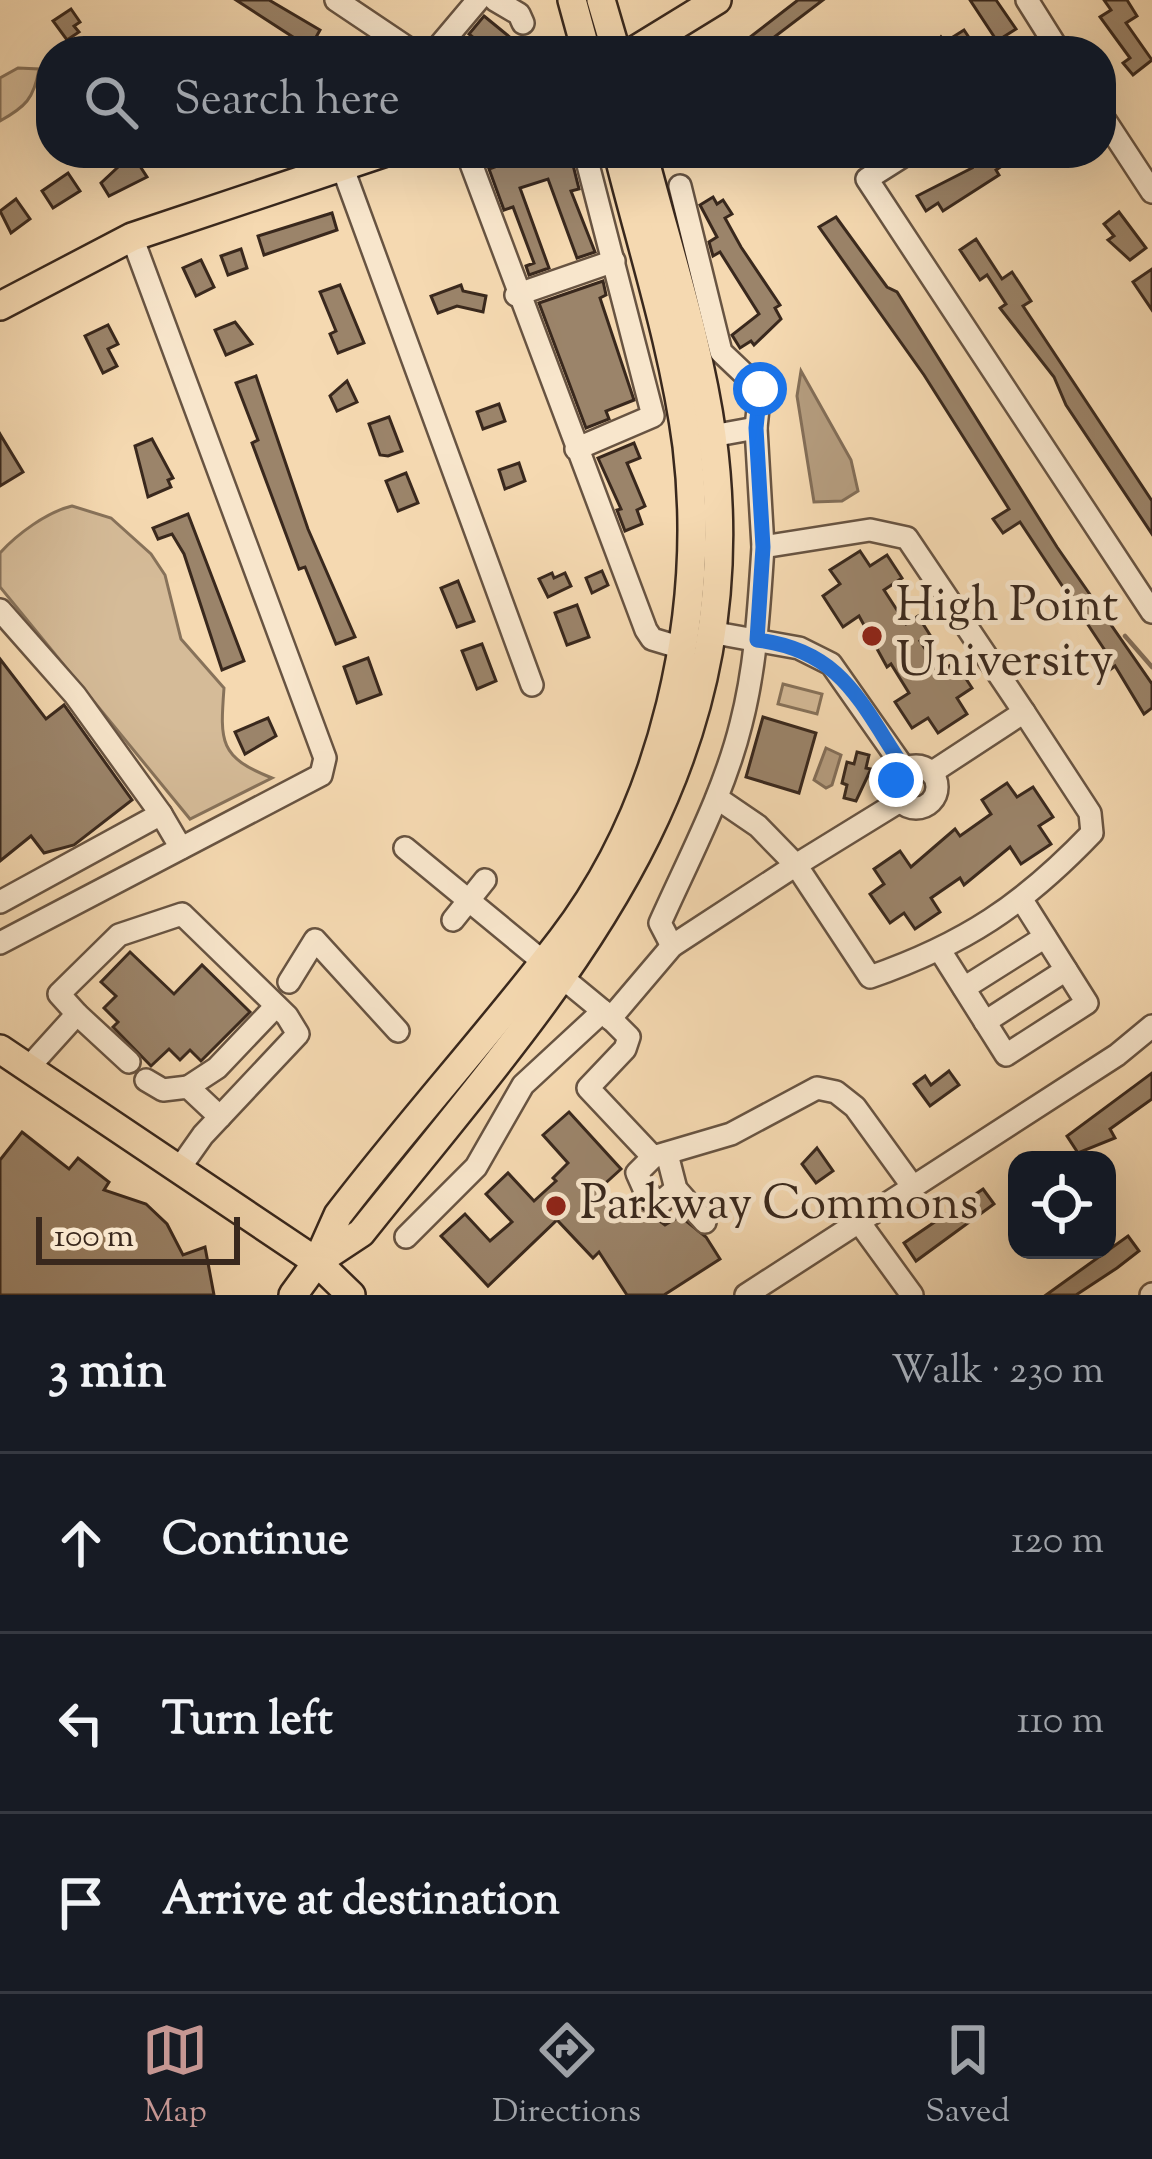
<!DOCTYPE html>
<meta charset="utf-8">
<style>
:root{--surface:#171b24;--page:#20242c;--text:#f1f3f6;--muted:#9ea1a6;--line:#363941;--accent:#c59692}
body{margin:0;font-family:"Sorts Mill Goudy",serif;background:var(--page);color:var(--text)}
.controls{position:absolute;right:36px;bottom:36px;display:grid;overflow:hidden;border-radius:24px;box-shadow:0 12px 48px #0002}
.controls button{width:108px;height:108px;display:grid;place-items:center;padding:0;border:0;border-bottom:3px solid var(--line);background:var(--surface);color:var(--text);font:60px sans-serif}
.scale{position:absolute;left:36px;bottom:30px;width:204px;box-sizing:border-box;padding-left:12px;border:6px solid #39281d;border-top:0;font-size:33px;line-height:42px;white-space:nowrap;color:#39281d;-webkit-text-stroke:9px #f8e6cc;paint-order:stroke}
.stop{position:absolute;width:36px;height:36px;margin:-27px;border:9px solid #1a73e8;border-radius:50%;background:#fff}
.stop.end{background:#1a73e8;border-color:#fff;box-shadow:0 3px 12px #0008}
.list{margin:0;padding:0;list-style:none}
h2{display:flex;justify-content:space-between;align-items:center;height:156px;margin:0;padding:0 48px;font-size:51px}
h2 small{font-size:39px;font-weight:400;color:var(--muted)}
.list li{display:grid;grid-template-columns:78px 1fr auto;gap:36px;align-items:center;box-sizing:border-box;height:180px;padding:0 48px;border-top:3px solid var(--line)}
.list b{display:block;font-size:45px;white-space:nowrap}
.list em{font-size:39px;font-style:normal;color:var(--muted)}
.icon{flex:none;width:66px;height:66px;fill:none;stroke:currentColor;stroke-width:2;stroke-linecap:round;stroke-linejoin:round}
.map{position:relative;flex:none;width:1152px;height:1295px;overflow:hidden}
.search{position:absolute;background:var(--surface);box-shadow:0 12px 48px #0002;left:36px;right:36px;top:36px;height:132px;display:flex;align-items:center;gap:30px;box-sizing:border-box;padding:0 42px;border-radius:48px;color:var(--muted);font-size:45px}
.sheet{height:696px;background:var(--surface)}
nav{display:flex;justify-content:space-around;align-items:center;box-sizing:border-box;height:168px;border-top:3px solid var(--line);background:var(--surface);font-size:33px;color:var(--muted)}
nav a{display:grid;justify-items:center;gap:6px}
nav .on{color:var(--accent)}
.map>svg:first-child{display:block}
</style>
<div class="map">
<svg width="1152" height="1295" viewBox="0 0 1152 1295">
<rect width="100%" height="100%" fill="#f5d9b1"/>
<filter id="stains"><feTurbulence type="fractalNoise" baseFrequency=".00167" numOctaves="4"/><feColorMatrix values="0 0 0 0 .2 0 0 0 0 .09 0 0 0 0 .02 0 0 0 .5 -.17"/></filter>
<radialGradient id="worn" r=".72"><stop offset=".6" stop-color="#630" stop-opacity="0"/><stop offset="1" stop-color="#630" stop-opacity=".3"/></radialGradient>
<g fill="#d5bb98" stroke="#87725a" stroke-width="3">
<path d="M18,68L39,69C34,99 25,107 0,121V78Z"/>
<path d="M72,506L111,518L151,554L165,575L181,639L224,688C220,742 219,757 272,778L190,819L0,587V553C17,534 47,512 72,506Z"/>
<polygon points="783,684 822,694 817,714 778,704"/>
</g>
<g fill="#b59d7f" stroke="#836e58" stroke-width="3">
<polygon points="801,371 851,460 858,491 842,501 814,502 797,396"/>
<polygon points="826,748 841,755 832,785 826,788 814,780"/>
</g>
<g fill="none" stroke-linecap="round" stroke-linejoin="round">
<polyline stroke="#836e58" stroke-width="4.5" points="1125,636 1152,667"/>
</g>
<g fill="#9b846a" stroke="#39281d" stroke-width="3">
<polygon points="236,0 269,0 320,30 310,48"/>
<polygon points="798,0 823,0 756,51 732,51"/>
<polygon points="970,0 996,0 1016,29 997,41"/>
<polygon points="1104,0 1127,0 1137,16 1126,23 1152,60 1133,75 1123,63 1130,58 1100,17 1111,10"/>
<polygon points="71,9 80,22 74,26 79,32 67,40 53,21"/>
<polygon points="484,16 517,43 510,51 489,51 469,34"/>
<polygon points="964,30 978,51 931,51 941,37 945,42"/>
<polygon points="533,153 570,153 579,189 571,191 595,252 577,258 548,179 520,188 549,268 529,275 526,266 534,263 513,207 504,210 489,169"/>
<polygon points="982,153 1021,153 996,170 999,175 943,211 938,203 926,211 917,196 972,168 968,162"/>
<polygon points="132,154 147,177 109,196 101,183"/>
<polygon points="68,173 80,191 53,208 42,191"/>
<polygon points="713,197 717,204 723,200 732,214 725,218 741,247 780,305 775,308 781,319 754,345 751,341 740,348 732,335 759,314 720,252 713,256 709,242 717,237 700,205"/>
<polygon points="16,199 30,219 11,233 0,211"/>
<polygon points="1119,212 1146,248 1130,260 1108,240 1114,236 1104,224"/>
<polygon points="332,213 337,230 264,255 258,236"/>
<polygon points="836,217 887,287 897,292 1057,547 1152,684 1152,708 1144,714 1115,666 1107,672 1099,661 1108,655 1020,522 1003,533 993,519 1009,509 924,375 819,227"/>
<polygon points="976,239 1002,279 1012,272 1031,301 1023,306 1152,501 1152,534 1066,405 1054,377 1000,308 1006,304 987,275 980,280 960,250"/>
<polygon points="241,249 247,268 228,275 221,256"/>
<polygon points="201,260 214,287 196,296 183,268"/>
<polygon points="1152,269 1152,310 1133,282"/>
<polygon points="603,281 606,295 600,298 634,400 606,411 609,419 586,428 539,303"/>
<polygon points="340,285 364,343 338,353 330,334 336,331 320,292"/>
<polygon points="461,285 463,291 486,296 483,312 457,306 438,313 431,296"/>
<polygon points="235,322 252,344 226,355 215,330"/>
<polygon points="108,325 118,344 108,349 117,366 103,373 85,336"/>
<polygon points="256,376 308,529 355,637 336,644 305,567 299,569 252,443 258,440 236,383"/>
<polygon points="347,381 357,402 337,411 330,396"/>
<polygon points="499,404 505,421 483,429 477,412"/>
<polygon points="389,417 402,451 388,456 380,455 369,424"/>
<polygon points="0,434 23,472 0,486"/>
<polygon points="152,439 173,478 168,480 171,487 148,497 135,446"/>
<polygon points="634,443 640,458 627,463 645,506 637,510 642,524 625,531 617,510 621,509 598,458"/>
<polygon points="519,463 525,481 505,489 499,470"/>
<polygon points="406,473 418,503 398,511 386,481"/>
<polygon points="188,514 244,661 222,670 184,554 172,534 158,539 153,528"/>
<polygon points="860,551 870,566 887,555 902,578 884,590 906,624 918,616 930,635 920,641 940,672 955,662 972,688 957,698 967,714 938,733 928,718 912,728 895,702 909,693 891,664 887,667 859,616 843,627 823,596 840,584 830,570"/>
<polygon points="602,571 608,585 592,593 586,578"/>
<polygon points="552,573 554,578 565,573 571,586 548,597 539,579"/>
<polygon points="458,581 474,621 457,627 441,588"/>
<polygon points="577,605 589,637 567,645 555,613"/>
<polygon points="482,644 496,681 477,689 462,651"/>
<polygon points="368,658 381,694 357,703 344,667"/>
<polygon points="0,659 46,719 64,705 132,800 74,845 44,853 31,836 0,861"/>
<polygon points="763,717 816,733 799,793 746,777"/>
<polygon points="268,718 276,736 245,754 235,732"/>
<polygon points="857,752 869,755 866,768 871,769 856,801 844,798 847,785 842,783 847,762 854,764"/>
<polygon points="1007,783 1017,797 1033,787 1053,817 1039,826 1051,844 1021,864 1010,847 964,885 960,878 931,898 940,912 915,929 904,913 890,923 870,894 884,884 874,869 900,851 911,867 955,829 960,836 991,814 982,800"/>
<polygon points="130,952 174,994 202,965 250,1012 201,1061 190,1050 180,1060 169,1049 151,1066 113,1027 118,1022 104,1008 116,996 101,982"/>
<polygon points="949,1071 959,1085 930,1106 914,1084 925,1076 931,1085"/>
<polygon points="1152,1073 1152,1099 1110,1129 1115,1138 1078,1153 1067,1136"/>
<polygon points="569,1112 621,1169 598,1190 624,1218 638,1205 665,1225 680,1216 706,1237 720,1259 664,1295 627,1295 599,1252 593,1258 557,1220 488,1286 441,1236 465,1214 490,1241 512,1222 486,1194 508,1173 534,1201 556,1181 553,1178 568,1163 543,1135"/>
<polygon points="22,1132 69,1169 78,1158 109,1182 104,1190 146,1204 167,1224 183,1255 205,1247 214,1295 0,1295 0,1160"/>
<polygon points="817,1148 833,1171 816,1183 802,1164"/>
<polygon points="983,1189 994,1204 916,1261 904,1243"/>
<polygon points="1128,1236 1139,1251 1117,1268 1076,1295 1046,1295"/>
</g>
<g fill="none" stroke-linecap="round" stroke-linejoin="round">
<defs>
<g id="minor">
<polyline points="336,0 412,51"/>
<polyline points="495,0 519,14 523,23"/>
<polyline points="1027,0 1059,51"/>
<polyline points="435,51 478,0"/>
<polyline points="1101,114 1152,192"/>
<polyline points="467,153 646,630 652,639 682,648"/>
<polyline points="908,153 867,179 1152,612"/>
<polyline points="342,166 532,685"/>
<polyline points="680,186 721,352 760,389 756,428"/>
<polyline points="516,295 614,261"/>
<polyline points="712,436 756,428 763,547"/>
<polyline points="576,449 653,416 585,153"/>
<polyline points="0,610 75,695 161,814"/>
<polyline points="710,632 799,648 831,664 904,768"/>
<circle cx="916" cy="787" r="21"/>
<path d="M900,801L796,865L870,977C965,944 1023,905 1092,833L1090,813L1024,712"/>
<polyline points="405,848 603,1011 523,1085 476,1167 406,1237"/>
<polyline points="0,902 161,814 181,848"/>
<polyline points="453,920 485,880"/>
<polyline points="0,943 321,775 325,758 132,237"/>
<path d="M672,946L660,923C689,858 724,793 741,724C756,666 759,607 763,547L870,530L907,538L1024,712L931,773"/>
<polyline points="941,952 1006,1055 1087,1003 1022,900"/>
<polyline points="289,982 315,940 398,1031"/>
<polyline points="964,988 1045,937"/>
<polyline points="603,1011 629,1037 625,1049 588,1088 653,1157 731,1134 817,1088 836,1092 855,1107 913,1187"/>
<polyline points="77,1014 129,1062"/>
<polyline points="610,1019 672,946 796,865 758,826 717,798"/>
<polyline points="985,1022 1066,970"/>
<polyline points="29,1067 77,1014 59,994 119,935 182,914 287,1016 298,1034 203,1135 179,1169"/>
<polyline points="146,1080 163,1090 188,1087 220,1117"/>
<polyline points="188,1087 217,1068 276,1006"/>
<polyline points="667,1154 676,1189 705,1222"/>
<polyline points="653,1157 637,1173 645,1191 660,1203 676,1189"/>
<polyline points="859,1222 912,1295"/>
<polyline points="746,1295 1117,1055 1152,1026"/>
<polyline points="1151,1295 1152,1294"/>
</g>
<g id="major">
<polyline points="572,0 586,51"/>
<polyline points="601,0 616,51"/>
<polyline points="634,51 717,0"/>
<polyline points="0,306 132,237 383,153"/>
<polyline points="0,1049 317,1262 351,1295"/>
<path d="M317,1262L361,1233C559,985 758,782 712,436C699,341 667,246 643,153"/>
<path d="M293,1295L317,1262L338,1215C410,1121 490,1033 562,939C665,804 707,613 687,446C674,347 642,249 618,153"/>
</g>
</defs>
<use href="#minor" stroke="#685442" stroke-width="26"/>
<use href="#major" stroke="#39281d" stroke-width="32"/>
<use href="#minor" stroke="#f8e6cc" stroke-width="21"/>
<use href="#major" stroke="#f5d9b1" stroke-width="27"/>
</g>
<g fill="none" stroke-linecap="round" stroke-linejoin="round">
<path stroke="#1a73e8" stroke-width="15" d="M760,389L756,428L763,547L757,640C843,651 860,703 904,768L896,780"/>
</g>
<g fill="#8f2418" stroke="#f8e6cc" stroke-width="4.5">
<circle cx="872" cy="636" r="12"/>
<circle cx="556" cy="1206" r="12"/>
</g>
<g text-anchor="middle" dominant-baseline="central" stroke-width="10" stroke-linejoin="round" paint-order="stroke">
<g font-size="48" fill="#39281d" stroke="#f8e6cc" text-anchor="start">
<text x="896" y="608">High Point<tspan x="896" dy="55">University</tspan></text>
<text x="580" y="1206">Parkway Commons</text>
</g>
</g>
<rect width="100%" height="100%" filter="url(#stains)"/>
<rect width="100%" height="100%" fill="url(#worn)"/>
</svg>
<div class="controls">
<button><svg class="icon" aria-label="locate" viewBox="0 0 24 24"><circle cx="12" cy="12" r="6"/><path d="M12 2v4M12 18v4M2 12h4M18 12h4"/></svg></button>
</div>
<div class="scale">100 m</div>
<div class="stop" style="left:760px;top:389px"></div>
<div class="stop end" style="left:896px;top:780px"></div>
<div class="search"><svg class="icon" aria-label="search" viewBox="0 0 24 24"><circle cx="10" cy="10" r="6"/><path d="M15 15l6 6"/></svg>Search here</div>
</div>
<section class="sheet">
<h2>3 min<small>Walk · 230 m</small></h2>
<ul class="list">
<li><svg class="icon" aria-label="ahead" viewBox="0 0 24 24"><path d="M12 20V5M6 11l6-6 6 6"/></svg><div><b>Continue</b></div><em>120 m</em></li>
<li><svg class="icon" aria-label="left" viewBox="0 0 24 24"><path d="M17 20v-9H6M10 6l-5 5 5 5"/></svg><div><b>Turn left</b></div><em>110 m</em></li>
<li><svg class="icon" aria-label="arrive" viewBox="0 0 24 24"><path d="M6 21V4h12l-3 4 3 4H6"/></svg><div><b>Arrive at destination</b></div></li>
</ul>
</section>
<nav>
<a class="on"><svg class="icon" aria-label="map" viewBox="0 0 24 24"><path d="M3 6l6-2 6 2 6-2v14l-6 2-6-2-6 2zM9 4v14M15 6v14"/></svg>Map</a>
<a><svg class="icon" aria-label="directions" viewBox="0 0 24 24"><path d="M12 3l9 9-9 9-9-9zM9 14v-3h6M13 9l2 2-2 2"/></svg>Directions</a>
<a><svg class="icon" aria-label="saved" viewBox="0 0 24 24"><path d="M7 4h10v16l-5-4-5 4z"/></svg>Saved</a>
</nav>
